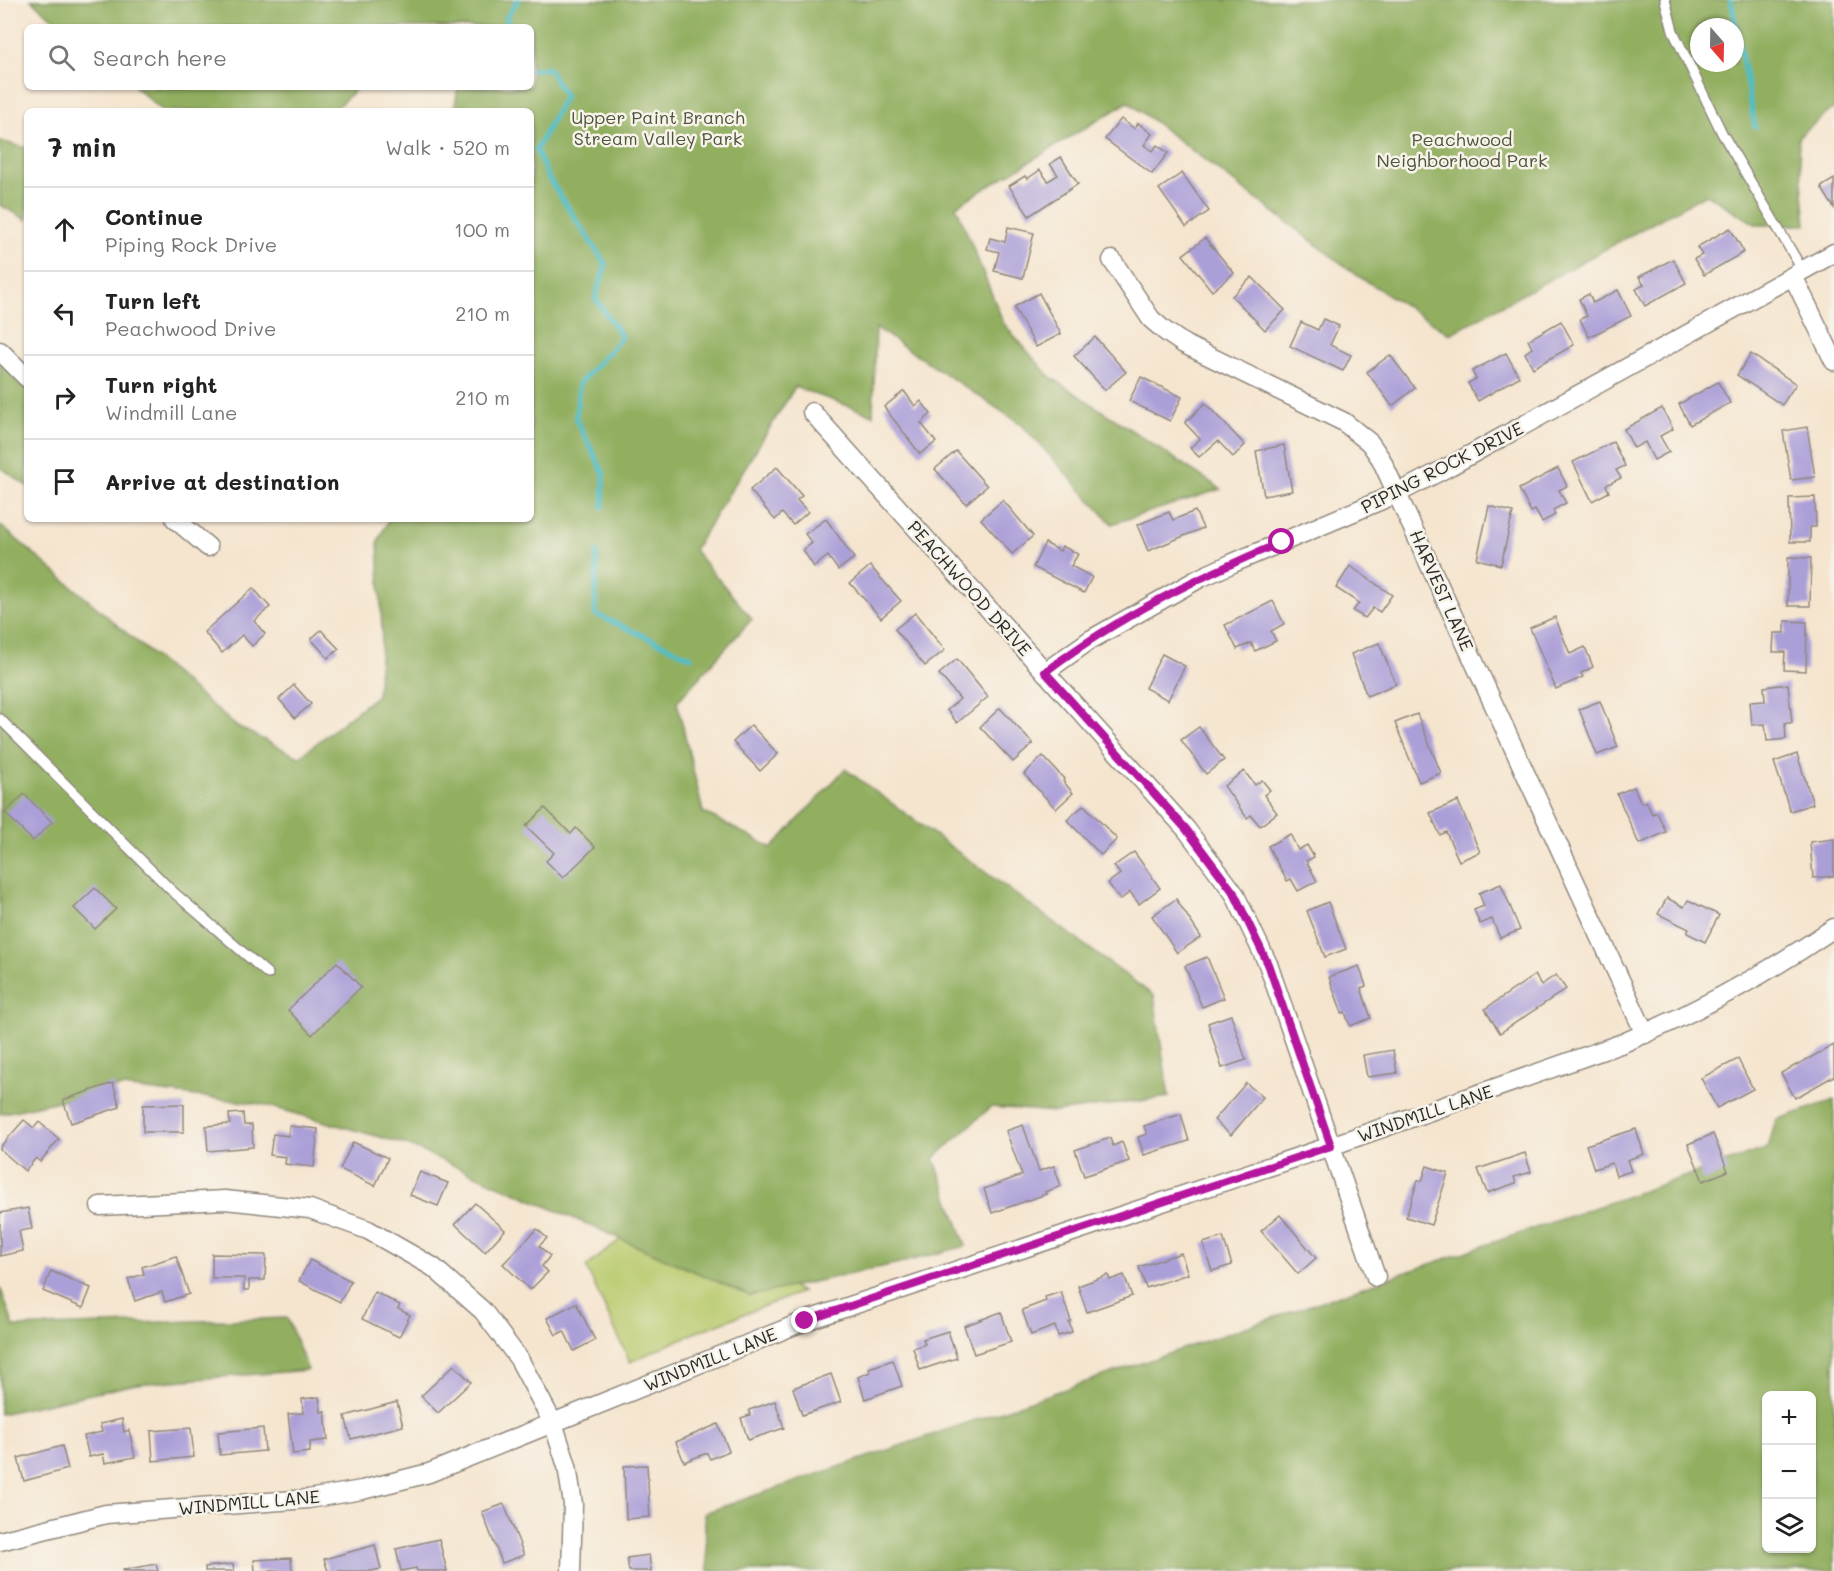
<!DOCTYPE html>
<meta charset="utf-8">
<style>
:root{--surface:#fff;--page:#f2f2f2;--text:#222;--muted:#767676;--line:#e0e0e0}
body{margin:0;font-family:Mali,sans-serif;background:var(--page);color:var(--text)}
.controls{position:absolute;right:18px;bottom:18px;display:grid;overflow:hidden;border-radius:9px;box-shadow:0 2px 4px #0004}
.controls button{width:54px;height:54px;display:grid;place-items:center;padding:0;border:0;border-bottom:2px solid var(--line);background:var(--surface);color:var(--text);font:30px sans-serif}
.compass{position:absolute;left:1690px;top:18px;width:54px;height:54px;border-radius:50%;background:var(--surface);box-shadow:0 2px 4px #0004;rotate:160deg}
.stop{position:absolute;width:18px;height:18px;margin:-14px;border:4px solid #b5179e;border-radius:50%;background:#fff}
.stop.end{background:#b5179e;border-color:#fff;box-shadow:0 2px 6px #0008}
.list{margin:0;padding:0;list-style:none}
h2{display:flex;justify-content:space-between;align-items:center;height:78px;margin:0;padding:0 24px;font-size:26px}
h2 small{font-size:20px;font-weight:400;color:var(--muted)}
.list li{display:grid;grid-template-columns:39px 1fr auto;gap:18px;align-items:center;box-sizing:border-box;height:84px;padding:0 24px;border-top:2px solid var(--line)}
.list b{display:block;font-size:22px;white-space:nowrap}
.list p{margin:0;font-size:20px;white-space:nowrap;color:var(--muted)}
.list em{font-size:20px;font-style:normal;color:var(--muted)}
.icon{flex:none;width:33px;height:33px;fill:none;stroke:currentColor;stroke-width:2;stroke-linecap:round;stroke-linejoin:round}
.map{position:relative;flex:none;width:1834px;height:1571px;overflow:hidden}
.search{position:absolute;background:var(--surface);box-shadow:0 2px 4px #0004;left:24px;top:24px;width:510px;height:66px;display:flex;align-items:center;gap:15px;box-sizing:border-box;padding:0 21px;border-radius:9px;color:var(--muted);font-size:22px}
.panel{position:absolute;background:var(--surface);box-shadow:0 2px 4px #0004;left:24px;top:108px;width:510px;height:414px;border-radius:9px}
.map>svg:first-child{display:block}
</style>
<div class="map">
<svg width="1834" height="1571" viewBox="0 0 1834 1571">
<rect width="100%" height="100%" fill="#f7f3e8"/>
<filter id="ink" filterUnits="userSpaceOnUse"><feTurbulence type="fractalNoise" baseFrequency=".0167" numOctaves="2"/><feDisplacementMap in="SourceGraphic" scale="12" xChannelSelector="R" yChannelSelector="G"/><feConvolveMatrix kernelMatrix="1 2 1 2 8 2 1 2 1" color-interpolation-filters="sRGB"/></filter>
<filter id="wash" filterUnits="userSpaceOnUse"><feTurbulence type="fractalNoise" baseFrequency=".008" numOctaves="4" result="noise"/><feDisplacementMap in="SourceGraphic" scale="24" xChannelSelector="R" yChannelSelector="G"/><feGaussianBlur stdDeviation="1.35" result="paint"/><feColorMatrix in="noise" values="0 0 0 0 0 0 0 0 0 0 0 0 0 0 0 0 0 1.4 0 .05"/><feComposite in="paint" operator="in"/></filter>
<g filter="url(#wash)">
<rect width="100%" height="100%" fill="#f5e5cf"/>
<polygon fill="#b9cb6e" stroke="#727b4c" stroke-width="1.5" points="643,1221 802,1292 694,1333 630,1362 586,1267"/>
<g fill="#92af61" stroke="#5e6d46" stroke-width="1.5" fill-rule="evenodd">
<path d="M31,0H1834V108L1798,137L1806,225H1757L1706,194L1450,334L1358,276L1128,102L956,206L1004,324L1049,376L1221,489L1112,524L1021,424L876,328L873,415L795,387L694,550L752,619L677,702L703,812L772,848L845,769L1154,996L1169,1097L1056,1112L991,1107L934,1158L966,1246L904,1262L750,1296L405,1144L261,1104L122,1087L0,1114V525L236,726L299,757L377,695L382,632L378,541L389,519H531V111H454L458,87H531V27H63ZM1699,27H1735V63H1699Z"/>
<polygon points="135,87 358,87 333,111 163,111"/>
<polygon points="0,141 27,148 27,220 0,205"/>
<polygon points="0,357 27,371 27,486 0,467"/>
<path d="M1834,1100V1571H708L704,1513L1768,1148L1776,1120ZM1766,1396H1812V1548H1766Z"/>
<polygon points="0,1287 14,1327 287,1318 308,1370 136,1384 0,1414"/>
</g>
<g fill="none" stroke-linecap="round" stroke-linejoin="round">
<g stroke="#4fbdc6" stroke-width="5">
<polyline points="1731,0 1755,127"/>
<polyline points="509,27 506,18 518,0"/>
<polyline points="531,70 548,68 565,96 536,150 549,179 606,265 595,298 622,337 579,384 576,419 604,474 603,507"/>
<polyline points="597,552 595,614 691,657"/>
</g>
</g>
<g id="blocks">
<g fill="#ab9fd8">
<polygon points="1121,119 1135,129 1138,123 1152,134 1144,145 1153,151 1157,145 1168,153 1152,174 1105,139"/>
<polygon points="1061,157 1078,184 1029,216 1009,186 1025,176 1027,179 1040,170 1048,181 1058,175 1050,164"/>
<polygon points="1182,173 1209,211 1186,227 1159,189"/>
<polygon points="1834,179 1834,208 1821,187"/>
<polygon points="1008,227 1034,233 1023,278 994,271 999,252 987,249 990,238 1005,242"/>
<polygon points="1730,228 1744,252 1704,275 1694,259 1702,255 1697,247"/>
<polygon points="1205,238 1234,273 1212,291 1183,255"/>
<polygon points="1673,259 1686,283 1645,306 1636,289 1644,285 1639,277"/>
<polygon points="1252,277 1285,310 1265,330 1232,296"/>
<polygon points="1618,290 1631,316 1589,337 1580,319 1587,316 1579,299 1589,294 1593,303"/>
<polygon points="1039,293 1061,334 1036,347 1014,307"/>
<polygon points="1323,319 1339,326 1330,345 1351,355 1343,371 1290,346 1301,322 1318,330"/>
<polygon points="1561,321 1574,345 1533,368 1525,353 1532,348 1528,340"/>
<polygon points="1095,337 1126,372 1105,390 1074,356"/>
<polygon points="1506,353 1519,377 1478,401 1468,383 1476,379 1472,371"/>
<polygon points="1751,354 1796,384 1782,405 1737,375"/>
<polygon points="1390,355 1415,388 1392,406 1367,372"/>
<polygon points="1141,377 1182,397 1170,421 1129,401"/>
<polygon points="1718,382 1730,403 1690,425 1679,404"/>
<polygon points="904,391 915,406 921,401 931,414 921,423 936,442 920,454 884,407"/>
<polygon points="1205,403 1245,445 1233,457 1218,441 1199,457 1190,448 1200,439 1185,423"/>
<polygon points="1662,408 1673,429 1660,436 1669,452 1654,460 1645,442 1634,448 1624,429"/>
<polygon points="1807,427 1815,477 1791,480 1783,431"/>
<polygon points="1613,442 1625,466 1616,470 1621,478 1606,485 1609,492 1592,501 1573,462"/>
<polygon points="1284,445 1292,491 1264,496 1256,451"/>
<polygon points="956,451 987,486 966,504 935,469"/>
<polygon points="777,467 802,496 797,500 808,512 793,525 782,513 775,520 750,490"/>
<polygon points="1558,468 1567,486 1559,490 1566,503 1553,510 1555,515 1542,522 1535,510 1531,512 1519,489"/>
<polygon points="1815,497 1816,527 1810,527 1810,542 1790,542 1789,498"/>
<polygon points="1003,500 1033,536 1012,554 981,519"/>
<polygon points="1489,506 1513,512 1501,565 1477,559"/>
<polygon points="1195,511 1203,528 1148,551 1137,525 1169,512 1173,520"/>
<polygon points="826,519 854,558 838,570 828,556 814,567 803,550 812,543 805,534"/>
<polygon points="1045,543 1060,551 1062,546 1078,554 1071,566 1092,577 1084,593 1033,567"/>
<polygon points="1788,557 1811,558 1810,606 1788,606"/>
<polygon points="870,566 901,601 881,618 850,583"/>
<polygon points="1350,566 1392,595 1380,612 1373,608 1365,618 1353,611 1359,603 1336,588"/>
<polygon points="253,588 270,607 254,621 265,634 252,646 242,635 222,653 204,632"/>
<polygon points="1273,601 1284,624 1271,631 1276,641 1255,651 1251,643 1237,649 1225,625"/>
<polygon points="915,613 945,650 925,666 895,629"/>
<polygon points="1555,617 1570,654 1585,647 1593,667 1581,673 1583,677 1556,689 1530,628"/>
<polygon points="1785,621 1807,622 1806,671 1784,670 1785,652 1773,652 1774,633 1785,633"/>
<polygon points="321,630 339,649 328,658 311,639"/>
<polygon points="1379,643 1396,684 1367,696 1351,654"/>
<polygon points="1162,654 1185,666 1168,700 1145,688"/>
<polygon points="957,659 988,697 957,723 947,710 960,699 939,674"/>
<polygon points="1788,684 1792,723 1785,723 1786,739 1767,741 1765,724 1752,725 1750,702 1765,701 1764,687"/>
<polygon points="294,685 311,704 295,718 279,699"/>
<polygon points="1600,701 1618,747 1597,755 1579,709"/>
<polygon points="1000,708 1033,744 1013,762 980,727"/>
<polygon points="1417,714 1441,773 1419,782 1395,723"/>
<polygon points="751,725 778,754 760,771 733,742"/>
<polygon points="1199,727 1224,760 1206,774 1181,740"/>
<polygon points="1797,754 1813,804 1790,811 1774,762"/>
<polygon points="1043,756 1064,779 1063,781 1073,793 1056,809 1024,774"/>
<polygon points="1244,771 1255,785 1262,780 1270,790 1264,795 1277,813 1260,826 1251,815 1247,818 1224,786"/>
<polygon points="1634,787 1641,803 1646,801 1652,814 1657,812 1666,832 1639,844 1617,794"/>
<polygon points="24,794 52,822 33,841 5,813"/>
<polygon points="1458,801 1480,852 1459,861 1446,832 1440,835 1430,813"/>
<polygon points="1084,805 1117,839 1101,855 1067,820"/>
<polygon points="545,808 571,834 576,828 595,847 563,878 546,861 554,853 526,826"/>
<polygon points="1290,834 1298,850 1307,845 1314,857 1306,861 1317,881 1298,891 1291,879 1287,881 1268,846"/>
<polygon points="1834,839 1834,876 1813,878 1810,842"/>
<polygon points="1134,852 1160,888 1139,904 1130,892 1120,900 1108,883 1120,874 1114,866"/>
<polygon points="1501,884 1520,930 1500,938 1492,919 1480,924 1474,910 1484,906 1479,893"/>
<polygon points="95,888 116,909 95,929 74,908"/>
<polygon points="1667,898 1684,907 1688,900 1719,915 1705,942 1687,933 1689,929 1658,914"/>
<polygon points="1176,899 1201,937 1177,953 1152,916"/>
<polygon points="1328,902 1346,949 1325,957 1307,911"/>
<polygon points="1207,957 1224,998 1202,1007 1185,966"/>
<polygon points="337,962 361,987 312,1035 288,1010"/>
<polygon points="1359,966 1366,986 1361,988 1371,1018 1350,1026 1345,1012 1342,1013 1329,977"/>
<polygon points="1535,975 1541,985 1556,975 1566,989 1500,1033 1485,1009"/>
<polygon points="1231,1015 1246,1060 1222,1068 1208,1023"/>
<polygon points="1834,1045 1834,1076 1795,1098 1781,1073"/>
<polygon points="1393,1050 1397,1073 1367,1077 1363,1055"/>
<polygon points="1738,1059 1753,1089 1717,1108 1701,1078"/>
<polygon points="113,1083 120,1107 71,1123 63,1100"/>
<polygon points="1246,1083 1263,1097 1231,1135 1214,1120"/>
<polygon points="184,1104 184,1132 143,1132 143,1105"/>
<polygon points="243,1113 244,1125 252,1125 253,1147 208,1151 206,1126 230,1124 229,1114"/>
<polygon points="1181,1114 1189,1141 1144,1155 1138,1137 1147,1134 1144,1126"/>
<polygon points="24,1120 34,1128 39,1122 59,1139 40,1162 36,1158 25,1171 0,1149 0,1147"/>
<polygon points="1023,1125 1039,1171 1054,1166 1061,1186 1045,1192 1046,1194 992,1213 984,1189 1022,1175 1006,1131"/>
<polygon points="289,1126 318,1129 314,1167 285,1164 286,1157 270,1155 273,1134 288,1136"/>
<polygon points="1636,1129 1644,1154 1627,1160 1631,1171 1616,1176 1612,1163 1594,1169 1586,1145"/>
<polygon points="1713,1134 1728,1171 1703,1181 1688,1144"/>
<polygon points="1110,1138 1113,1146 1122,1142 1129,1161 1084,1176 1075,1150"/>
<polygon points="353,1142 388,1158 375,1186 340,1169"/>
<polygon points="1525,1153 1531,1172 1514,1177 1516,1183 1487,1193 1478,1169"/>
<polygon points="1427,1166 1448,1173 1431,1225 1406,1217 1418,1180 1422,1181"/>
<polygon points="420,1172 448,1183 438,1206 410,1195"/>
<polygon points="475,1203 505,1230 485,1252 455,1224"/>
<polygon points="28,1208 32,1229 19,1231 23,1251 0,1256 0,1213"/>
<polygon points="1280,1215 1316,1258 1298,1274 1261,1231"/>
<polygon points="537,1229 547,1238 539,1246 550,1256 542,1266 548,1272 530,1290 503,1264"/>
<polygon points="1223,1237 1232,1265 1212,1271 1203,1243"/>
<polygon points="1181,1253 1188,1274 1146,1288 1139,1267"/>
<polygon points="212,1254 266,1255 265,1280 249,1280 249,1290 244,1290 244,1278 212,1278"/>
<polygon points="176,1256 189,1294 165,1302 162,1292 135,1301 128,1279 144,1274 142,1267"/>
<polygon points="310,1260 351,1281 340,1302 299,1281"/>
<polygon points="51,1271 91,1288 83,1308 43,1291"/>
<polygon points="1108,1275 1110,1280 1124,1275 1132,1296 1087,1312 1078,1286"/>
<polygon points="375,1292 400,1305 398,1309 410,1315 399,1337 362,1319"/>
<polygon points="1061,1292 1071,1321 1069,1322 1072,1332 1058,1336 1055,1326 1031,1335 1022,1310 1046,1301 1045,1297"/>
<polygon points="576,1303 595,1340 574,1351 564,1331 556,1335 547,1318"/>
<polygon points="1001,1312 1011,1342 974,1354 964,1326"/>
<polygon points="948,1331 957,1358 920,1370 913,1348 925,1344 923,1339"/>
<polygon points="893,1360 902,1386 865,1399 858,1377 870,1372 869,1368"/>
<polygon points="454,1365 471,1382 438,1413 421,1396"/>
<polygon points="831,1374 841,1402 802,1415 793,1388"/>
<polygon points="319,1397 321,1412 325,1411 328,1440 310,1442 310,1452 293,1454 288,1414 303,1413 302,1399"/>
<polygon points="775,1401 784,1428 748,1440 741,1418 750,1415 749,1410"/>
<polygon points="397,1402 403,1426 351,1439 345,1416"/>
<polygon points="122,1419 124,1432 129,1430 135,1457 105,1463 103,1454 89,1457 84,1436 102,1432 100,1424"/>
<polygon points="718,1424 729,1451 710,1459 707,1453 684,1462 676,1442"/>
<polygon points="191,1428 194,1457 153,1461 151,1431"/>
<polygon points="263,1428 265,1451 220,1455 218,1432"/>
<polygon points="62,1446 68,1469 24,1481 18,1458"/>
<polygon points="647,1465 650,1517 626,1519 624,1466"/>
<polygon points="504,1504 524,1555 502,1563 482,1512"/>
<polygon points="439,1539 447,1571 417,1571 416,1568 401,1571 396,1549"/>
<polygon points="375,1545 381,1569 371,1571 328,1571 324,1559"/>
<polygon points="649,1555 651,1571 629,1571 627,1558"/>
<polygon points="291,1558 292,1571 255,1571 254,1560"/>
<polygon points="156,1564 158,1571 123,1571 123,1570"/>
<polygon points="233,1564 234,1571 205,1571 205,1567"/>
</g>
</g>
</g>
<g filter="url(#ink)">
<use href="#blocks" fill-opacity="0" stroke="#90887d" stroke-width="1.5"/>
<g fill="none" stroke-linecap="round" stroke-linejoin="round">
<defs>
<g id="service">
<polyline points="1665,0 1673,31 1722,133 1803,271"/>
<polyline points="0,719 171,890 268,974"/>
</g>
<g id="minor">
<polyline points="1112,260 1151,319 1165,331 1184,344 1344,422 1370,443 1381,459 1645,1034"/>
<polyline points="1793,276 1834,361"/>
<polyline points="0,351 27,378"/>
<polyline points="812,412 1186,829 1234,893 1268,964 1376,1277"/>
<polyline points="175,519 208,547"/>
<polyline points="1045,672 1090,640 1200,578 1233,563 1398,493 1450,466 1834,253"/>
<polyline points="100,1206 225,1200 310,1209 368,1230 433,1267 483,1311 519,1359 553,1423 567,1466 573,1504 571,1571"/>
<path d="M0,1541L106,1514L308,1499L362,1490L429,1473L805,1321L1331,1146L1623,1043C1697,1012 1768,973 1834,928"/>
</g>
</defs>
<use href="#service" stroke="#90887d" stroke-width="12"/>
<use href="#minor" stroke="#90887d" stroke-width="21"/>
<use href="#service" stroke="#fff" stroke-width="9"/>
<use href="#minor" stroke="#fff" stroke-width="18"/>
</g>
</g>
<g fill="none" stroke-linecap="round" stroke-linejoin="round" filter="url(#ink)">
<path stroke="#b5179e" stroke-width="8" d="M805,1321L1331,1146L1268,964L1234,893L1186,829L1045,672C1117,617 1199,577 1282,542"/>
</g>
<g text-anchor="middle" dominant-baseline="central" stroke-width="5" stroke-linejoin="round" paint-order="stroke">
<g font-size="18" fill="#4e533c" stroke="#f7f3e8">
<text x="658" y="117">Upper Paint Branch<tspan x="658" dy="21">Stream Valley Park</tspan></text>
<text x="1462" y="139">Peachwood<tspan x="1462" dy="21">Neighborhood Park</tspan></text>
</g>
<g font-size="18" fill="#2b2b2b" stroke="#f7f3e8">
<text transform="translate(1442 467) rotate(-27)">PIPING ROCK DRIVE</text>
<text transform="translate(970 588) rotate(48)">PEACHWOOD DRIVE</text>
<text transform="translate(1442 590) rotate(66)">HARVEST LANE</text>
<text transform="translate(1425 1113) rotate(-19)">WINDMILL LANE</text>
<text transform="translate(710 1359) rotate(-22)">WINDMILL LANE</text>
<text transform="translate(249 1502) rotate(-5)">WINDMILL LANE</text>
</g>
</g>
</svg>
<div class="controls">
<button>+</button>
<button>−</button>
<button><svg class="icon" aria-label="layers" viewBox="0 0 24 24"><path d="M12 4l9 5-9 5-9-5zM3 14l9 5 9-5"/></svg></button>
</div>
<svg class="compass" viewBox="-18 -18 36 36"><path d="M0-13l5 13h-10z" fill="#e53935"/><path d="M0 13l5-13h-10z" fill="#767676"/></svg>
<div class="stop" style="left:1282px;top:542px"></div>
<div class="stop end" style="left:805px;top:1321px"></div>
<div class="search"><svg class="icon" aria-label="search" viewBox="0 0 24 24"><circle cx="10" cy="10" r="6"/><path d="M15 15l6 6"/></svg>Search here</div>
<section class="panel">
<h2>7 min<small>Walk · 520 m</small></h2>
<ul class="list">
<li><svg class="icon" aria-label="ahead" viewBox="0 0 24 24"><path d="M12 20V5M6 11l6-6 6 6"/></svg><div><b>Continue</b><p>Piping Rock Drive</p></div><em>100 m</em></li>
<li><svg class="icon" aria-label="left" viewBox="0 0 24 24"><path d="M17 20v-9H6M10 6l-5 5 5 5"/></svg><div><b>Turn left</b><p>Peachwood Drive</p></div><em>210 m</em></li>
<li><svg class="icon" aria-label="right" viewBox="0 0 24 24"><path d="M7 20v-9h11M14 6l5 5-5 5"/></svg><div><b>Turn right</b><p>Windmill Lane</p></div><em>210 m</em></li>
<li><svg class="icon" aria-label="arrive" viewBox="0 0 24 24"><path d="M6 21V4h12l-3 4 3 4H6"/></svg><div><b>Arrive at destination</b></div></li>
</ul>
</section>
</div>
